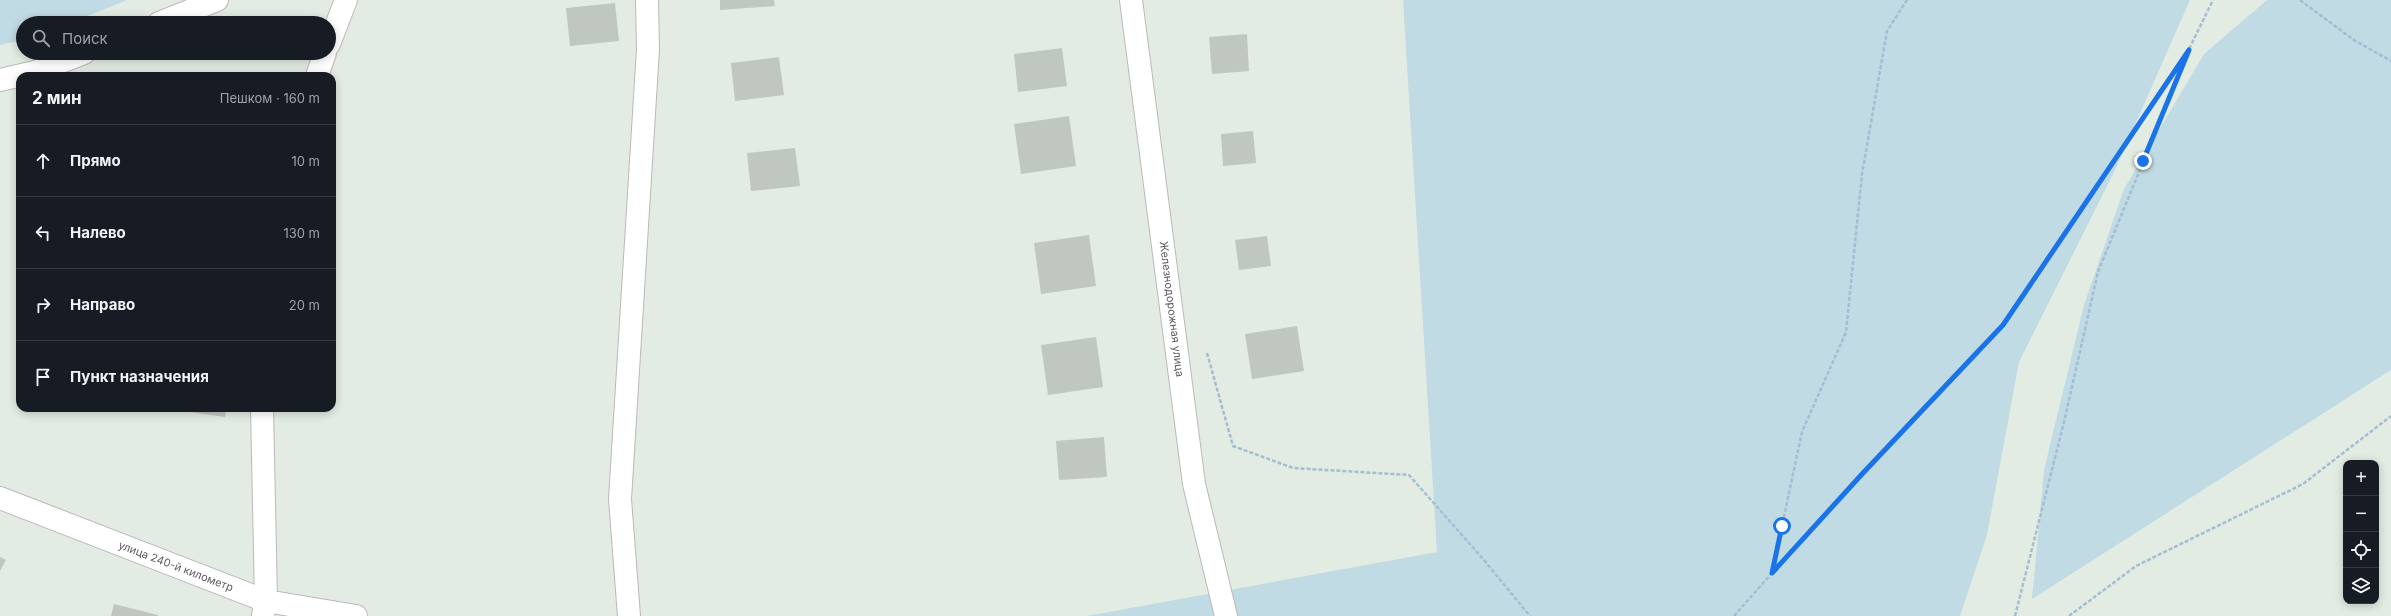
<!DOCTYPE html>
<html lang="ru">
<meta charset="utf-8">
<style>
:root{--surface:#171b24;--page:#20242c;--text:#f1f3f6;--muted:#9ea1a6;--line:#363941}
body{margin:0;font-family:Inter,sans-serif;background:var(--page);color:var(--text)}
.controls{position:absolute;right:12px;bottom:12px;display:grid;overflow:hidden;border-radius:8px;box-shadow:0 2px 10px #0003}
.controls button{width:36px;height:36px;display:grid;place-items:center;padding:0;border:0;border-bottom:1px solid var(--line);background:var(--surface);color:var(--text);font:20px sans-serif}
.stop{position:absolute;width:12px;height:12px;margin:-9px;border:3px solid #1a73e8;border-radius:50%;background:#fff}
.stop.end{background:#1a73e8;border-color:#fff;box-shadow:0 1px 4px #0008}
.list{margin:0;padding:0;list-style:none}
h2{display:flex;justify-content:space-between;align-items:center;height:52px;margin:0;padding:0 16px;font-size:17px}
h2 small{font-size:13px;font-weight:400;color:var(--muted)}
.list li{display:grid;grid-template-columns:26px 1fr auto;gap:12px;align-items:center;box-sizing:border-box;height:72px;padding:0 16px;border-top:1px solid var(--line)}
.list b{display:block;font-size:15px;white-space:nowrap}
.list em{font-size:13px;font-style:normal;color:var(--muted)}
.icon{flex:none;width:22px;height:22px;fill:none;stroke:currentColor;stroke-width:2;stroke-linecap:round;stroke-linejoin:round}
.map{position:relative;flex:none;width:2391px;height:616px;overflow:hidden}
.search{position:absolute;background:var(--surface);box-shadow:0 2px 10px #0003;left:16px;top:16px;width:320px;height:44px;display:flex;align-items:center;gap:10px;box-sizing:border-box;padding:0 14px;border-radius:22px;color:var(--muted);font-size:15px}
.panel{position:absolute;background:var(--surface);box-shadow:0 2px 10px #0003;left:16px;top:72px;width:320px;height:340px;border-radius:12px}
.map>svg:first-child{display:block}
</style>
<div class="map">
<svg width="2391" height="616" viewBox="0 0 2391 616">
<rect width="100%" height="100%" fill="#e2ece2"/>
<g fill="#c0dbe3">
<polygon points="0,0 127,0 70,23 23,23 23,40 0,45"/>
<polygon points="1403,0 2190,0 2115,170 2019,362 1987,535 1960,616 1087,616 1437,552"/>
<polygon points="2267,0 2391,0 2391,370 2032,599 2044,470 2084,305 2124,189 2204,54"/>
</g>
<g fill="#c0c7bf">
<polygon points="720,0 774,0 775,6 720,10"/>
<polygon points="615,3 619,41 570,46 566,8"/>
<polygon points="1247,34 1249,71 1212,74 1209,37"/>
<polygon points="1062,48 1067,86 1018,92 1014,54"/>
<polygon points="779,57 784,95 735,101 731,63"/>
<polygon points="1069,116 1076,166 1021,174 1014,124"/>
<polygon points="1253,131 1256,163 1223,166 1221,134"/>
<polygon points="795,148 800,186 751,191 747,153"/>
<polygon points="1089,235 1096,286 1041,294 1034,243"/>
<polygon points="1267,236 1271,266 1239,270 1235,240"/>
<polygon points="1297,326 1304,371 1252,379 1245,334"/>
<polygon points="1096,337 1103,387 1048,395 1041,345"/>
<polygon points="162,408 226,408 225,417"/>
<polygon points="1104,437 1107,477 1059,480 1056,441"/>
<polygon points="0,557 6,560 0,571"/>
<polygon points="114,604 158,615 158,616 111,616"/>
</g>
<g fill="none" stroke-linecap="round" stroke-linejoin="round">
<defs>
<g id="minor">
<polyline points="1131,0 1194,484 1226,616"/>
<polyline points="159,23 217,0"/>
<polyline points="329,44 346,0"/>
<polyline points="317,76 325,53"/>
<polyline points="0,80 35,72 84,53"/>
<polyline points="262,408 266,601 263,615"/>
<polyline points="0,498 266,601 356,616"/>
<polyline points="629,616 620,499 648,49 647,0"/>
</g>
</defs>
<use href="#minor" stroke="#bdb7be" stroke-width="24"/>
<g stroke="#a4bdd4" stroke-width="2.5" stroke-dasharray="4 2" stroke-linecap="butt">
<polyline points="2300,0 2354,40 2391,61"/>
<polyline points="1207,353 1233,446 1293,468 1409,475 1483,559 1530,616"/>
<polyline points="1772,573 1863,473 2003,325 2189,49 2213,0"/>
<polyline points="1734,616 1772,573 1802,432 1846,332 1862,174 1887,31 1907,0"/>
<polyline points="2015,616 2064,422 2098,272 2187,55"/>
<polyline points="2069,616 2136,566 2303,484 2391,416"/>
</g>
<use href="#minor" stroke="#fff" stroke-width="22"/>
</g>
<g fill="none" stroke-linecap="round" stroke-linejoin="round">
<polyline stroke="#1a73e8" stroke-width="5" points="1782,526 1772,573 1863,473 2003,325 2189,50 2143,161"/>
</g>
<g text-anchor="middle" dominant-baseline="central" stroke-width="3" stroke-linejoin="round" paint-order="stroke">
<g font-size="11" fill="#605a62" stroke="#fff">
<text transform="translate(1172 309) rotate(83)">Железнодорожная улица</text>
<text transform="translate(176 566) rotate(21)">улица 240-й километр</text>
</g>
</g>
</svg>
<div class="controls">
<button>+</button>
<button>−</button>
<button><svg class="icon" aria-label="locate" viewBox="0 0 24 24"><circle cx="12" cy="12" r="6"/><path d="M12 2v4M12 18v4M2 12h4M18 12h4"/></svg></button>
<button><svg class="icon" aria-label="layers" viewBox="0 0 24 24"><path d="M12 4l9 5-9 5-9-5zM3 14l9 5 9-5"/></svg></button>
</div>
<div class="stop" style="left:1782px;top:526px"></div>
<div class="stop end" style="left:2143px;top:161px"></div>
<div class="search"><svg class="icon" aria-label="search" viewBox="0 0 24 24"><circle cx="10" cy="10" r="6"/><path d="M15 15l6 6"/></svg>Поиск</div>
<section class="panel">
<h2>2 мин<small>Пешком · 160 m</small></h2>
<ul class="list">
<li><svg class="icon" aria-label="ahead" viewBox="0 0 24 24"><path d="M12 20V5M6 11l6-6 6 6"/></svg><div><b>Прямо</b></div><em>10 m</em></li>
<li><svg class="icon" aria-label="left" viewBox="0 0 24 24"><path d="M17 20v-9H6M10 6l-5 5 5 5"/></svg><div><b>Налево</b></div><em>130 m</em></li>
<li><svg class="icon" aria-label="right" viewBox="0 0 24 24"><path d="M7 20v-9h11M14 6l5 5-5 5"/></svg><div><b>Направо</b></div><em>20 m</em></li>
<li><svg class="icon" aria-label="arrive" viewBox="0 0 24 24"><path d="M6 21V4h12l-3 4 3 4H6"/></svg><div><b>Пункт назначения</b></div></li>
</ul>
</section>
</div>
